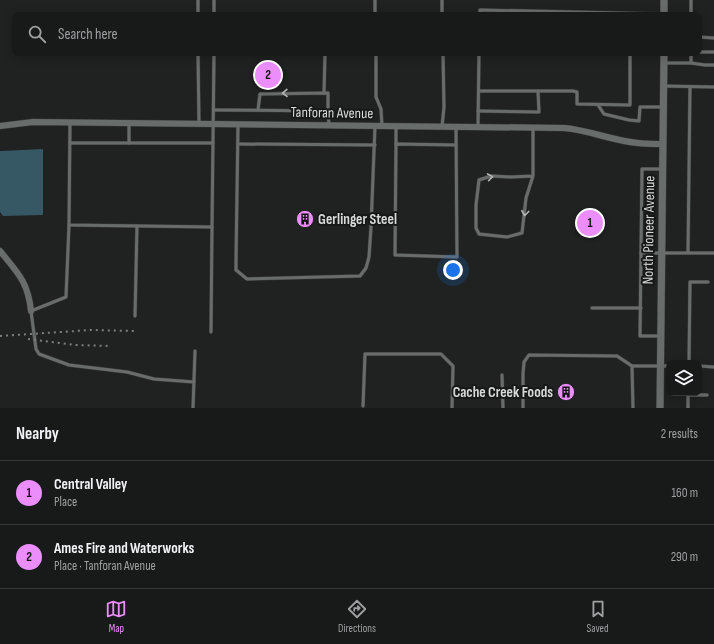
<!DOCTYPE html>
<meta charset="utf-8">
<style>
:root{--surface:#171a18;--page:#242725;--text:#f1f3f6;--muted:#9ea1a2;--line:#363837;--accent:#eb8dfb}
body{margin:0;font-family:"Sofia Sans Condensed",sans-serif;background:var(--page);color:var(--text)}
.controls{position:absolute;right:12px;bottom:12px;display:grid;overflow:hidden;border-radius:8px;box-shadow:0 2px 10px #0003}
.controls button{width:36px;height:36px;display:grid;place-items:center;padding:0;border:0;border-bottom:1px solid var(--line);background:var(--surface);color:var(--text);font:20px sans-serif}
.you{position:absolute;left:453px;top:270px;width:14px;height:14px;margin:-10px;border:3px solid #fff;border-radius:50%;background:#1a73e8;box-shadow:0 0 0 6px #1a73e833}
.badge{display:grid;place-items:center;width:26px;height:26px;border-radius:50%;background:var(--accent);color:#111;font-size:13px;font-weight:700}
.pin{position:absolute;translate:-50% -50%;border:2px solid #fff;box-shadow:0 1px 4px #0006}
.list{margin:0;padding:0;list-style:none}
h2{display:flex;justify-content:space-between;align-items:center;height:52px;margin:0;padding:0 16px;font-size:17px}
h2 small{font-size:13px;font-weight:400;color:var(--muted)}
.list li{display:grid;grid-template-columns:26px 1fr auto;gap:12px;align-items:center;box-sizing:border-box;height:64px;padding:0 16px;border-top:1px solid var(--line)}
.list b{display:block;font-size:15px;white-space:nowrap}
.list p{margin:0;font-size:13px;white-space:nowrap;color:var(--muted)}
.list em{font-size:13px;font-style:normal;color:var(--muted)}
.icon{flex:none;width:22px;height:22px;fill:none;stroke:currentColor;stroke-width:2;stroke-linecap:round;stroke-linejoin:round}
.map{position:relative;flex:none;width:714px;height:408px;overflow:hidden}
.search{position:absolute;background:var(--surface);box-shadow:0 2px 10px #0003;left:12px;right:12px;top:12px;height:44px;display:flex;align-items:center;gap:10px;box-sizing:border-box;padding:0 14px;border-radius:8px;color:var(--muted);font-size:15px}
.sheet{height:180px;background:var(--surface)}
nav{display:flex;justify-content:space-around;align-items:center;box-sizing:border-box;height:56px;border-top:1px solid var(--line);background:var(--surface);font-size:11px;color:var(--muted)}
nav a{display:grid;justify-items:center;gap:2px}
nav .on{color:var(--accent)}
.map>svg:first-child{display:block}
</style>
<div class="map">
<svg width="714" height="408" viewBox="0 0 714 408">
<rect width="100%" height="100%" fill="#1f2220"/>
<polygon fill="#365865" points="43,149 43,215 3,216 0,212 0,151 2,151"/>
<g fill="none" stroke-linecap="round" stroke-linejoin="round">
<defs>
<g id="service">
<polyline points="198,0 198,15"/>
<polyline points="214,0 214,15"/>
<polyline points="375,0 375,15"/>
<polyline points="442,0 442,15"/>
<polyline points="480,15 480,10 664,14"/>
<polyline points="691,15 691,0"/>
<polyline points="699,37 714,38"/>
<polyline points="699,52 714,52"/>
<polyline points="198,53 199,124"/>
<polyline points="376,53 376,97 381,109 382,126"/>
<polyline points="691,53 691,63"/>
<polyline points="664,63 691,63 705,65 714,65"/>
<polyline points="663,86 714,87"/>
<polyline points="479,91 573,91 577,92 577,104 630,105 630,53"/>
<polyline points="324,93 325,53"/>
<polyline points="598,105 604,114 629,120 639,121 640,107 662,107"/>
<polyline points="214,110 328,111"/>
<polyline points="258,110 260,94 328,93 328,111 329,125"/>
<polyline points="478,111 539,112 538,91"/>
<polyline points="70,123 69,225 212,227 214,53"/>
<polyline points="129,123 129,143"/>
<polyline points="238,125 236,261 236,270 247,279 360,276 366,268 369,257 371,227 375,126"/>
<polyline points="442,127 444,107 443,53"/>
<polyline points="456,127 457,257 395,255 396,144 456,145"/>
<polyline points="478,127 479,53"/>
<polyline points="533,128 533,176 526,198 522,233 507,237 479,234 476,228 476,205 479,180 491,176 511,177 533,176"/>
<polyline points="70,143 213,143"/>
<polyline points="238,144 375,145"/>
<polyline points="396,144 396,126"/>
<polyline points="69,225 66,297 31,311 36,349 39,354 69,365 127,372 154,379 194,382"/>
<polyline points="641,253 714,253"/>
<polyline points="688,253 690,87"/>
<polyline points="592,308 641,308"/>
<polyline points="135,316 137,226"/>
<polyline points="211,332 212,227"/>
<polyline points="661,336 640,336 642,169 662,169"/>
<polyline points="689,363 690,282 708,282"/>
<polyline points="632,366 633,408"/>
<polyline points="699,366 714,367"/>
<polyline points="502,375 503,408"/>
<polyline points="688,395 707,395"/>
<polyline points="363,406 365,354 441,354 453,366 452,408"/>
<polyline points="193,408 195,351"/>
<polyline points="523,408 523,374 524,362 529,355 617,356 632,366 669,366"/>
<polyline points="688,408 688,393"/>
</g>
<g id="minor">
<path d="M0,126L33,122L564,128C589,130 613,141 638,143C646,144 655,144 663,144"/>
<path d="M0,251C18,273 28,282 31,311"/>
</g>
<g id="tertiary">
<polyline points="664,15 664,0"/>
<polyline points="660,408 664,53"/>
</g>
</defs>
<use href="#service" stroke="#3a3c3b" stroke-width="4"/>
<use href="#minor" stroke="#3a3c3b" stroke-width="7"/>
<use href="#tertiary" stroke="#3a3c3b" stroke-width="8"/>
<use href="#service" stroke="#686c6a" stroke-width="3"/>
<use href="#minor" stroke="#686c6a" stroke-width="6"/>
<use href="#tertiary" stroke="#686c6a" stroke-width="7"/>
<g stroke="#7d7f7e" stroke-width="2" stroke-dasharray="2 4" stroke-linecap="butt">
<polyline points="0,336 91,330 135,331"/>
<polyline points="28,339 75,345 110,346"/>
</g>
</g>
<defs><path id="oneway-chevron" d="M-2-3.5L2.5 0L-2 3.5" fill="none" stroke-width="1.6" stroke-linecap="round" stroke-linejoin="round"/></defs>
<g stroke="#b6b8b7">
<use href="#oneway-chevron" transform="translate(285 93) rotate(179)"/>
<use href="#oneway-chevron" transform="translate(490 177) rotate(-9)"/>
<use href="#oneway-chevron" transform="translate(525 213) rotate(97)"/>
</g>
<defs>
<symbol id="building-disc" viewBox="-11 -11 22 22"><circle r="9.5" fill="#eb8dfb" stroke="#161917"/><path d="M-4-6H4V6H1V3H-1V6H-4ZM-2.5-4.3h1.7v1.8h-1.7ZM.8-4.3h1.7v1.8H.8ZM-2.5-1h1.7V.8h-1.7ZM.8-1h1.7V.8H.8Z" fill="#111"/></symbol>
</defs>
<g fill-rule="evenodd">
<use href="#building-disc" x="295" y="209" width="20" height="20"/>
<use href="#building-disc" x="556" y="382" width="20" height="20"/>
</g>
<g text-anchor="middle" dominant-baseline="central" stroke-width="4" stroke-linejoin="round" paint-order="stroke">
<g font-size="15" fill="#d7d9d8" stroke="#161917">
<text transform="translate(332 113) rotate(1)">Tanforan Avenue</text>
<text transform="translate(649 230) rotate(-89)">North Pioneer Avenue</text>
</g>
<g font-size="15" font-weight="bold" fill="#d7d9d8" stroke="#161917" text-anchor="start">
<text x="318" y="219">Gerlinger Steel</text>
<text x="553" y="392" text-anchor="end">Cache Creek Foods</text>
</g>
</g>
</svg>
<div class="controls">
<button><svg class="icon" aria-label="layers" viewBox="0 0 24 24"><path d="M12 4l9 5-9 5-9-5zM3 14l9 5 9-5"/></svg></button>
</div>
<div class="you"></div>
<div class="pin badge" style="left:590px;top:223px">1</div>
<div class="pin badge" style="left:268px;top:75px">2</div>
<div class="search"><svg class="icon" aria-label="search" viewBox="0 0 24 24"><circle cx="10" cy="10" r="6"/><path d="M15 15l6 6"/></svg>Search here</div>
</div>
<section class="sheet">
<h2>Nearby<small>2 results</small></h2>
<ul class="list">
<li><span class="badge">1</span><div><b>Central Valley</b><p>Place</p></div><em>160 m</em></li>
<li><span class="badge">2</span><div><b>Ames Fire and Waterworks</b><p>Place · Tanforan Avenue</p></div><em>290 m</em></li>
</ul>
</section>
<nav>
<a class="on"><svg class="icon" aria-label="map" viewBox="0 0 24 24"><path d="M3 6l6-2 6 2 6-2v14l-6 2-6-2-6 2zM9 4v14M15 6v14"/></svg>Map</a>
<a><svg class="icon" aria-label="directions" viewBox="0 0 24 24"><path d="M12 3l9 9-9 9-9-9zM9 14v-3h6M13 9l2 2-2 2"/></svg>Directions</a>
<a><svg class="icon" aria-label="saved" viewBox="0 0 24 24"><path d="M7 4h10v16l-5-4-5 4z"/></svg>Saved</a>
</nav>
